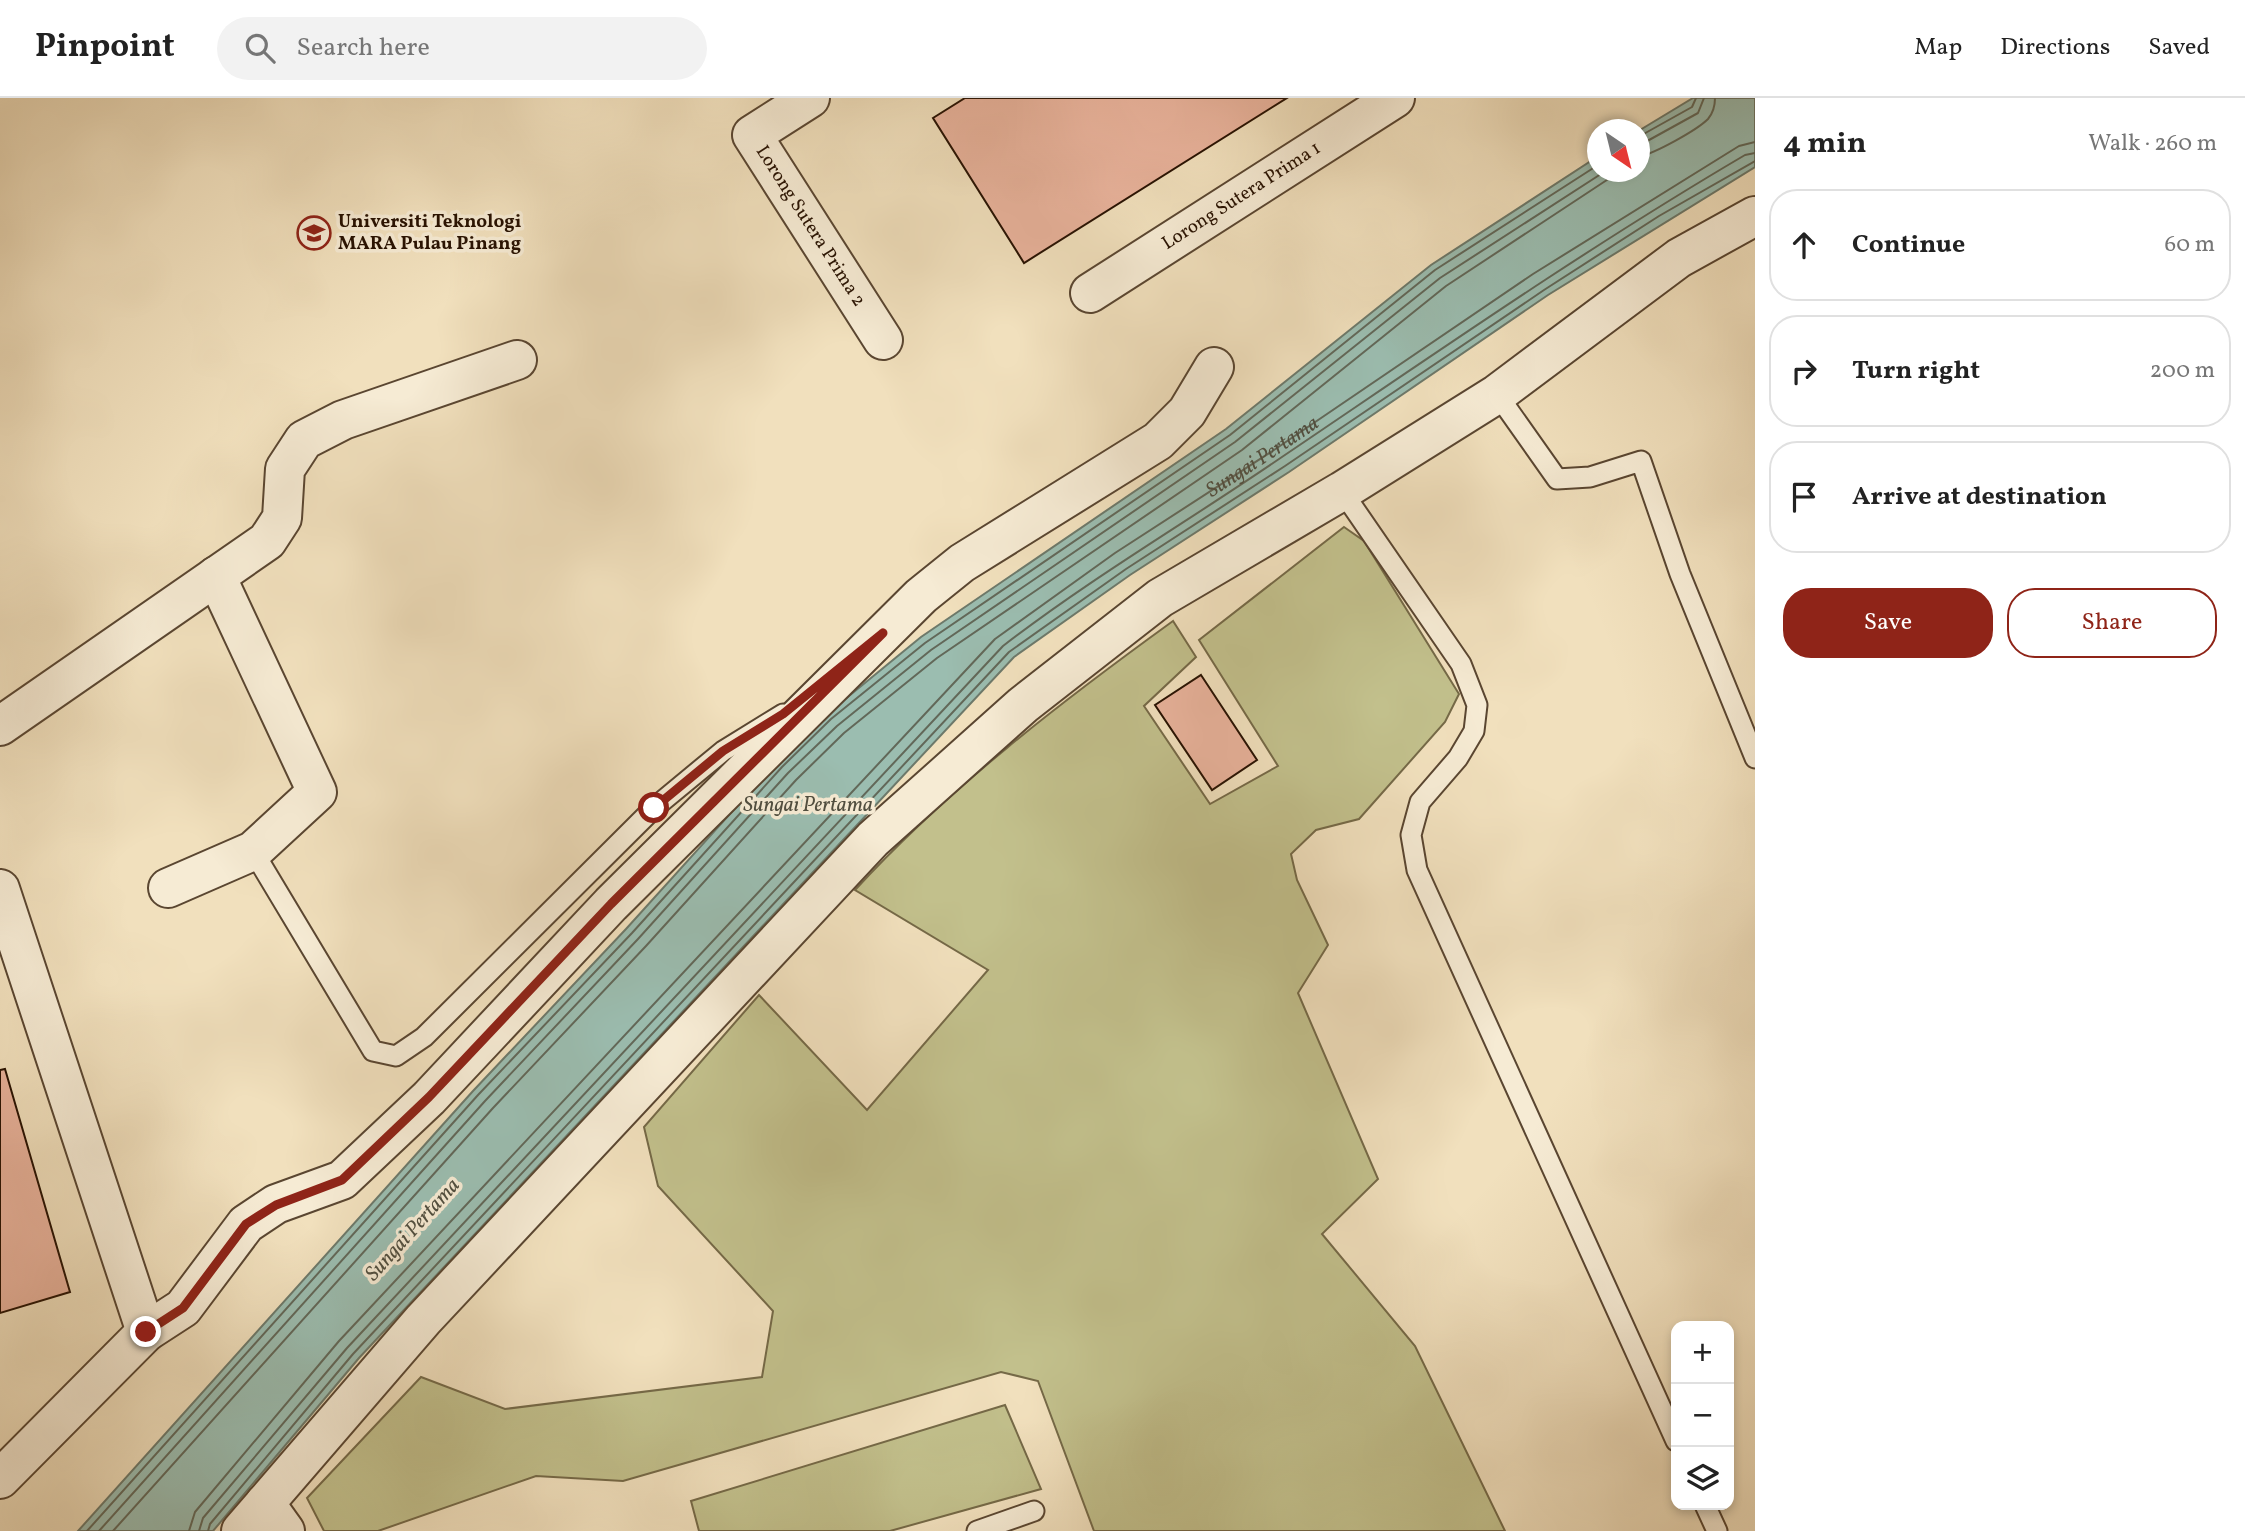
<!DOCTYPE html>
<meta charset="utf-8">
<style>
:root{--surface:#fff;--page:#f2f2f2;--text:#222;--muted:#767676;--line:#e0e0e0;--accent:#8f2418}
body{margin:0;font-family:Vollkorn,serif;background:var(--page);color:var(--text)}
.controls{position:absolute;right:21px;bottom:21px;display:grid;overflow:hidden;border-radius:14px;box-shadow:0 4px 10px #0003}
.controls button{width:63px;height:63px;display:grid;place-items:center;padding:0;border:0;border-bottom:2px solid var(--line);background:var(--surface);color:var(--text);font:35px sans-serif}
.compass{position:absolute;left:1587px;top:21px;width:63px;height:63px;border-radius:50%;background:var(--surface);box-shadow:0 4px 10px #0003;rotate:145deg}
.stop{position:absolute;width:21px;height:21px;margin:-16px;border:5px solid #8f2418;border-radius:50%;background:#fff}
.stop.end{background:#8f2418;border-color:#fff;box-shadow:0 2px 7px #0008}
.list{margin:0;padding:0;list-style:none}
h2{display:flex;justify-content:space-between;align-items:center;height:91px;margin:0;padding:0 28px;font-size:30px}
h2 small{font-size:23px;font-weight:400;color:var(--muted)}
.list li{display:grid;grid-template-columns:46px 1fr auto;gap:21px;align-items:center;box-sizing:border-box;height:112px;margin:0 14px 14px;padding:0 14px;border:2px solid var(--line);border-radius:28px}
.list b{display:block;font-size:26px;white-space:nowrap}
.list em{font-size:23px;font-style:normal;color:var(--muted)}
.actions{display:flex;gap:14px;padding:21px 28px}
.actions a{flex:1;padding:16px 0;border:2px solid var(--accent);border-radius:28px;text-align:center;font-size:24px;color:var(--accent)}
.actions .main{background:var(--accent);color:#fff}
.icon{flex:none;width:38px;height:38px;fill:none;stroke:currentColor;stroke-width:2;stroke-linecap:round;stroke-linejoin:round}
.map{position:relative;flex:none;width:1755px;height:1433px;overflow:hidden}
header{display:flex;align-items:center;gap:42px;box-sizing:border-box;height:98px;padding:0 35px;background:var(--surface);border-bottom:2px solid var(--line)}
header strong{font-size:33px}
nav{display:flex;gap:38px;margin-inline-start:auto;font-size:24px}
.search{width:490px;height:63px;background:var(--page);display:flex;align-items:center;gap:18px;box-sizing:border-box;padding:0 24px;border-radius:38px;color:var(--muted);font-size:26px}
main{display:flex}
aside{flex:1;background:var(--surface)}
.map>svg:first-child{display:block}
</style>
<header>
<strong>Pinpoint</strong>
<div class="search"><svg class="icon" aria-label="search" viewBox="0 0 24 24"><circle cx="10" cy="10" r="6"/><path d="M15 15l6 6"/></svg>Search here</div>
<nav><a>Map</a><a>Directions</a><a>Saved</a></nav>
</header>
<main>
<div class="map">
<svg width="1755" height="1433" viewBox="0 0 1755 1433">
<rect width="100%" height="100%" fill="#f1e0bd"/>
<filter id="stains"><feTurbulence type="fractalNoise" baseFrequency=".00286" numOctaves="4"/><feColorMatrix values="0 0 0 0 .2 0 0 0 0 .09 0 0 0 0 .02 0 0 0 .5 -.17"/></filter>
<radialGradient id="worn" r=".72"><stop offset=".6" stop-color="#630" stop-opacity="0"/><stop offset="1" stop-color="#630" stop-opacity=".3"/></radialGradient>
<g fill="#c2c08c" stroke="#756947" stroke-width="2">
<path d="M1344,429L1364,443L1459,596L1445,624L1359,721L1316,732L1291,756L1297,782L1328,847L1298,895L1378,1081L1322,1136L1415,1248L1505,1433H1094L1038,1283L1001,1274L623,1383L536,1378L378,1433H324L307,1400L421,1279L505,1311L762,1279L773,1213L658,1088L644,1029L759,897L867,1012L988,872L855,792C949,690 1061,604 1173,523L1196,559L1144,608L1210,706L1278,668L1199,542Z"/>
<polygon points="1005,1307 1041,1391 890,1433 699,1433 691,1403"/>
</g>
<polygon fill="#9bbdb0" stroke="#6d796a" stroke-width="2" points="1693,0 1755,0 1755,69 1548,197 1289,374 1130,477 1014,559 359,1260 213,1433 78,1433 473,993 626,831 777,664 827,616 921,539 1226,331 1431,167 1597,59 1598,74 1640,74 1640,32"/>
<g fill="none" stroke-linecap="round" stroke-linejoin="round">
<g stroke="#626859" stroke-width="2">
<polyline points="1640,38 1692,9 1696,0"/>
<polyline points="1640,47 1698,15 1704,0"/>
<path d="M1640,58C1654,56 1697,32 1708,21C1713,15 1715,8 1715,0"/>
<polyline points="87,1433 478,997 632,835 782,669 831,621 925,545 1230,337 1435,172 1598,67"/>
<polyline points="99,1433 485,1003 638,841 788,675 837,628 931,552 1235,344 1440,180 1604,74"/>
<polyline points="113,1433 493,1010 646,848 796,682 844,635 937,560 1242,352 1446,188 1619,74"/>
<path id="s1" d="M189,1433L195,1414L339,1243L995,541L1115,455L1274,352L1533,176L1739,48L1755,44"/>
<path d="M199,1433L203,1420L347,1250L1003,548C1091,480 1187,424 1279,361C1433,257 1585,151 1745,57L1755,55"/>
<polyline points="208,1433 210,1426 353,1256 1009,554 1126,471 1285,368 1544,192 1659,118 1755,63"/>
</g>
</g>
<g fill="#e8b29b" stroke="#281202" stroke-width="2">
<polygon points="965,0 1287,0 1024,165 933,20"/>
<polygon points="1201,577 1257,662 1212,692 1155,607"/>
<polygon points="5,971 70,1194 0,1215 0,972"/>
</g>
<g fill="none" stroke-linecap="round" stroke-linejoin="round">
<defs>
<g id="service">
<polyline points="1497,296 1557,381 1590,379 1641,363 1680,476 1755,660"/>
<polyline points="1342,393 1461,566 1477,607 1474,633 1458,660 1420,704 1411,737 1417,772 1676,1343"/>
<polyline points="253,753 373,953 396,958 424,939 654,710 723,653 783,616"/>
<polyline points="1705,1407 1717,1433"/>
<polyline points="977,1433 1034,1413"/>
</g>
<g id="minor">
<path id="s2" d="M810,0L752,37L883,242"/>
<path id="s3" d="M1090,195L1395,0"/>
<polyline points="0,628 267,443 282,420 285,371 304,342 343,322 517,262"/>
<polyline points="168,790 253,753 317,694 216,478"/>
<polyline points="0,791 146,1234"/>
<polyline points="0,1381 146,1234 183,1210 246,1126 276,1106 342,1082 429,1000 611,806 921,498 962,465 1158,343 1187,314 1214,269"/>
<polyline points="265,1405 285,1433"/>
</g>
<polyline id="tertiary" points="241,1433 423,1222 873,741 1023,607 1160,500 1342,393 1497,296 1679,160 1755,118"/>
</defs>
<use href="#service" stroke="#5a4631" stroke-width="23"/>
<use href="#minor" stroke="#5a4631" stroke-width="42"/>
<use href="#tertiary" stroke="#5a4631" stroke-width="42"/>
<use href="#service" stroke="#f6ebd4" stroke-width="19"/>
<use href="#minor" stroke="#f6ebd4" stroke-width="38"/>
<use href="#tertiary" stroke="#f6ebd4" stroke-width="38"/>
</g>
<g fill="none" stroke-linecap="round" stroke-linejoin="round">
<polyline stroke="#8f2418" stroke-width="9" points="146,1234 183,1210 246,1126 276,1107 342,1082 429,999 611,806 883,535 783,616 723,653 654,710"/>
</g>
<defs>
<symbol id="university-ring" viewBox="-11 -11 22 22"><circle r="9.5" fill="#f6ebd4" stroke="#8f2418" stroke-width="1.5"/><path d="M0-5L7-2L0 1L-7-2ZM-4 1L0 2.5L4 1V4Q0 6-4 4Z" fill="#8f2418"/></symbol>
</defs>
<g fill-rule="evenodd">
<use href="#university-ring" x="295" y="116" width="38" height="38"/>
</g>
<g text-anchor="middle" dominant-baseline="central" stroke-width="7" stroke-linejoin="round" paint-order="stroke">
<g font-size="19" fill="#281202" stroke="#f6ebd4">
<text stroke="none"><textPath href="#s3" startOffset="180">Lorong Sutera Prima 1</textPath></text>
<text stroke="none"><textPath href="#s2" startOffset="177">Lorong Sutera Prima 2</textPath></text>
</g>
<g font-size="19" font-weight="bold" fill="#281202" stroke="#f6ebd4" text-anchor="start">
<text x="338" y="124">Universiti Teknologi<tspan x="338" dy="22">MARA Pulau Pinang</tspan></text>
</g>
<g font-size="21" font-style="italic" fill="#504e3f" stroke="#f6ebd4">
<text stroke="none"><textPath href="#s1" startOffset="1528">Sungai Pertama</textPath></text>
<text x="808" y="707">Sungai Pertama</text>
<text transform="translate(413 1132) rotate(-48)">Sungai Pertama</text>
</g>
</g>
<rect width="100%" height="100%" filter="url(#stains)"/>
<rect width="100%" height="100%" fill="url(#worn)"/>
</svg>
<div class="controls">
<button>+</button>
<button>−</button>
<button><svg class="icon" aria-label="layers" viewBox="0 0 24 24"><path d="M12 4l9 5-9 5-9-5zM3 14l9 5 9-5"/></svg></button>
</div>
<svg class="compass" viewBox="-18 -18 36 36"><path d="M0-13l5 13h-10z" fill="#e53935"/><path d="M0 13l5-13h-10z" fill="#767676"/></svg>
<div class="stop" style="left:654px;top:710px"></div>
<div class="stop end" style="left:146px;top:1234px"></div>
</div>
<aside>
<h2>4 min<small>Walk · 260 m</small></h2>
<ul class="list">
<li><svg class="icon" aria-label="ahead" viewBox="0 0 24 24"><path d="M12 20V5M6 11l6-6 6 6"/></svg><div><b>Continue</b></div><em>60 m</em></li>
<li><svg class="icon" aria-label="right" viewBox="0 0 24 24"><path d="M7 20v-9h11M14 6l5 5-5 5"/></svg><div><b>Turn right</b></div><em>200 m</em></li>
<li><svg class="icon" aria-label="arrive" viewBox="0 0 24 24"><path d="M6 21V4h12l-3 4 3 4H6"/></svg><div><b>Arrive at destination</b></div></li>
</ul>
<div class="actions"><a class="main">Save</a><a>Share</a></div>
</aside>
</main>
